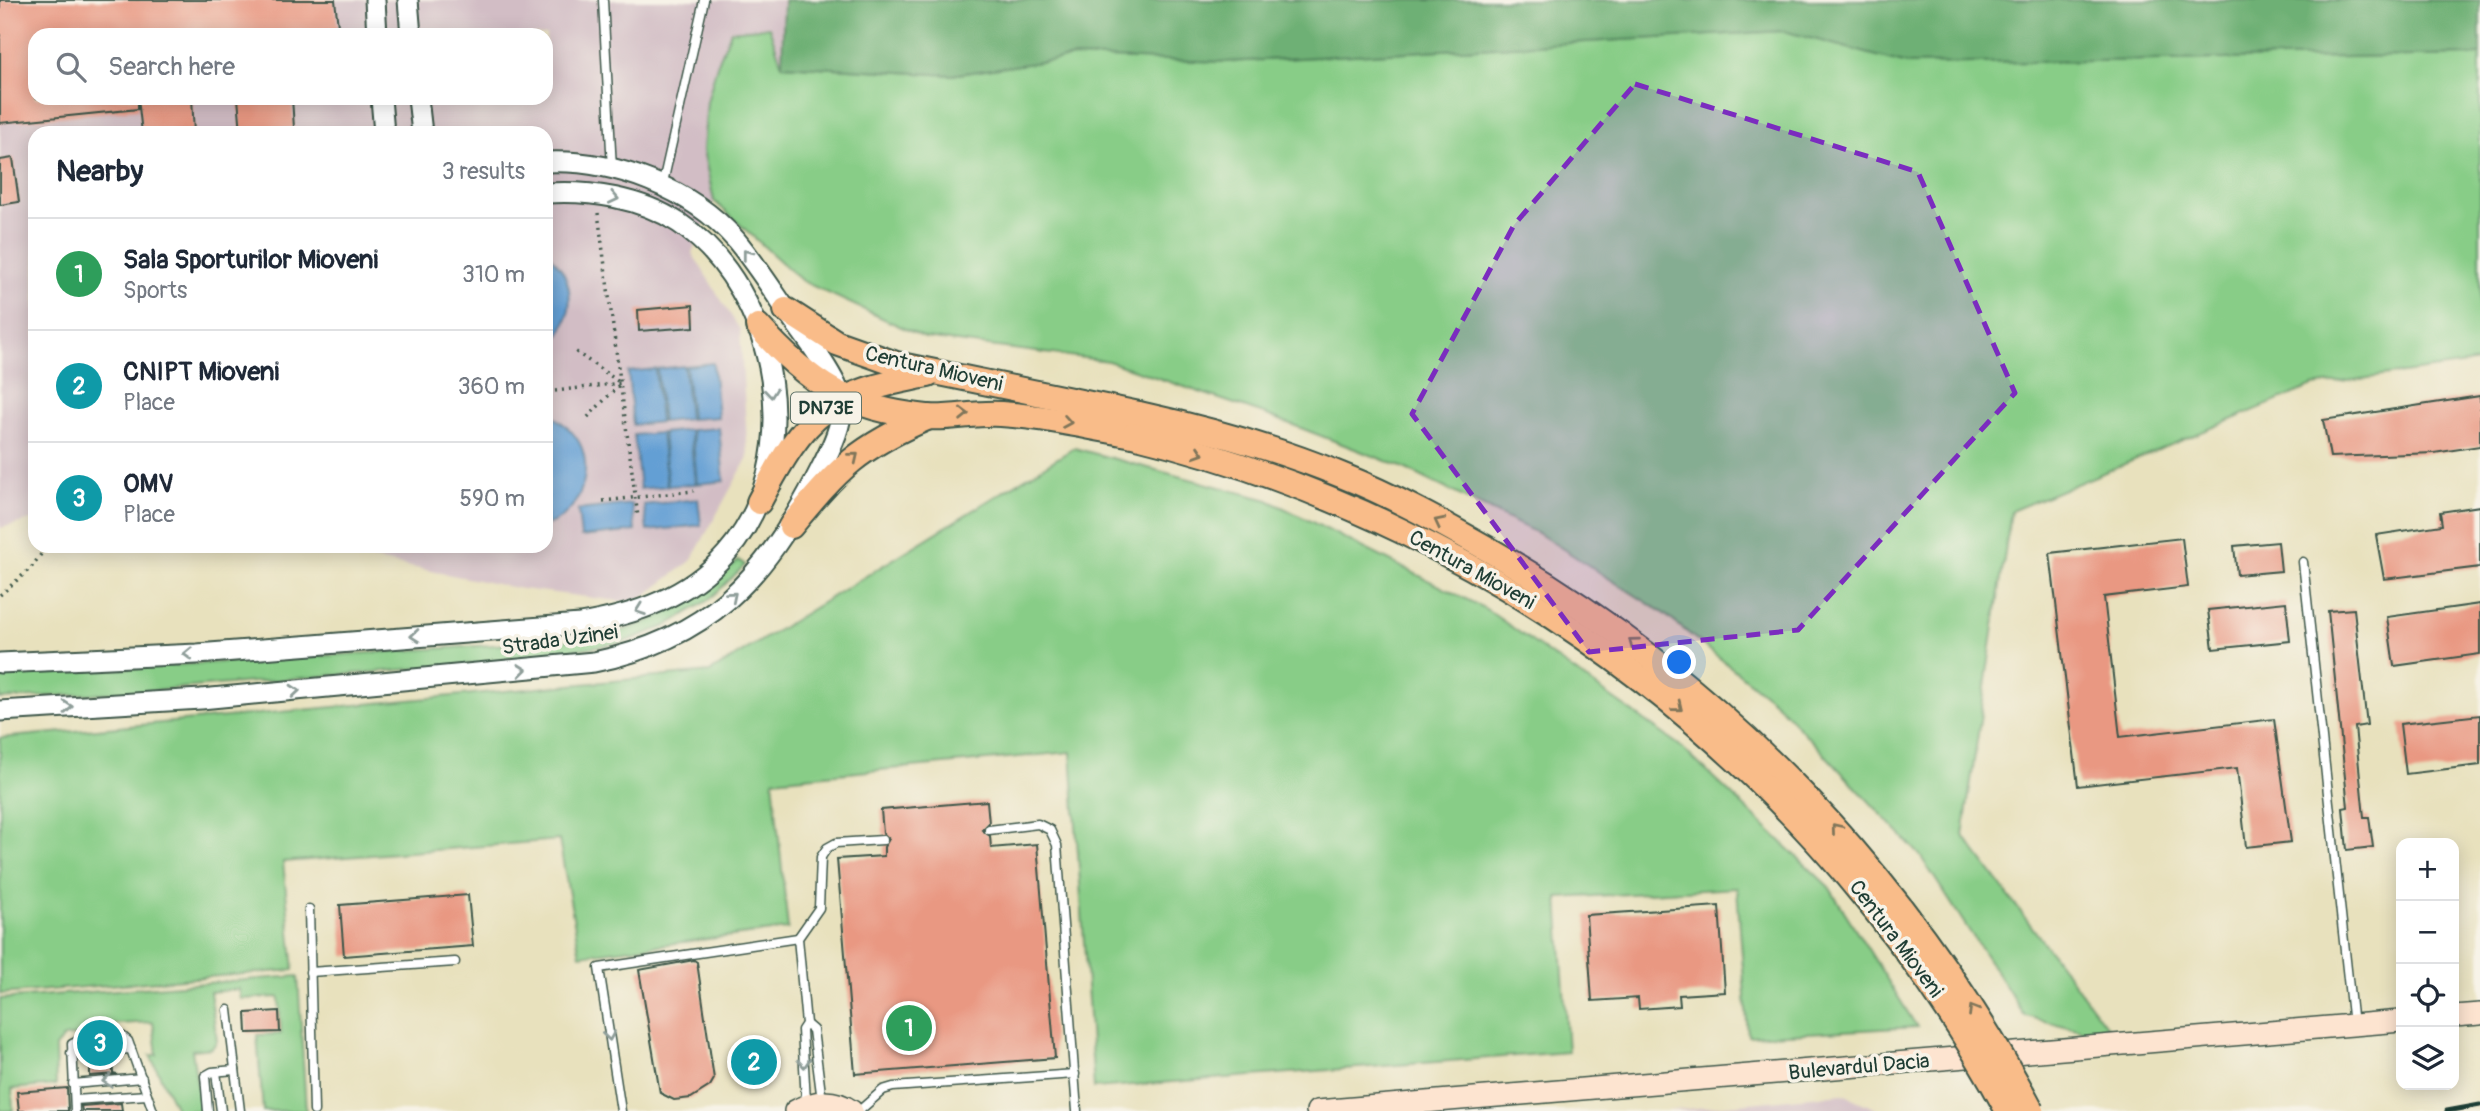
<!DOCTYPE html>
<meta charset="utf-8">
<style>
:root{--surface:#fff;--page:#f2f2f3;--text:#1f2937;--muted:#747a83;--line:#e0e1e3;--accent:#7c3aed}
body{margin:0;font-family:Pangolin,sans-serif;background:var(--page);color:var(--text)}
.controls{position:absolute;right:21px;bottom:21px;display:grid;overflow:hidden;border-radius:14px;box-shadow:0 4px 18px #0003}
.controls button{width:63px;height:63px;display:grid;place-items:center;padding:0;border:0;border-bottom:2px solid var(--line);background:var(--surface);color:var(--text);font:35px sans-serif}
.you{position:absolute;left:1680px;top:663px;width:24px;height:24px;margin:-18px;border:5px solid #fff;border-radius:50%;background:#1a73e8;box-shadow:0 0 0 10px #1a73e833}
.badge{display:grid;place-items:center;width:46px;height:46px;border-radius:50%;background:var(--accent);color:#fff;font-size:23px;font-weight:700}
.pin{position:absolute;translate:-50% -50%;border:4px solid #fff;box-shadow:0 2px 7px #0006}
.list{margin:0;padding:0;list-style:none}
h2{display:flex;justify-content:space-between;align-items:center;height:91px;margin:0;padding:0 28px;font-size:30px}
h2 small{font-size:23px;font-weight:400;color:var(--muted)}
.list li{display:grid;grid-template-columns:46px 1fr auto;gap:21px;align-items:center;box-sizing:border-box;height:112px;padding:0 28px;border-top:2px solid var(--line)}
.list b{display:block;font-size:26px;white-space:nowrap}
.list p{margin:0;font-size:23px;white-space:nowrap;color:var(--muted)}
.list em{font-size:23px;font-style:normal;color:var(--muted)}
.icon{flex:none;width:38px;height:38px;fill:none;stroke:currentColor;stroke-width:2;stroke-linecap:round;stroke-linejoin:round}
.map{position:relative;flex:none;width:2480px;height:1111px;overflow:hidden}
.search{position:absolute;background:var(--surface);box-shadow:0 4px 18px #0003;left:28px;top:28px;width:525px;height:77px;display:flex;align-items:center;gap:18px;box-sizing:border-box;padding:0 24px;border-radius:21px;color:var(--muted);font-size:26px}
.panel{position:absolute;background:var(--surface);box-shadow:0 4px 18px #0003;left:28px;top:126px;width:525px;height:427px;border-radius:21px}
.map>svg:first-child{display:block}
</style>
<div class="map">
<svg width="2480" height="1111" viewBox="0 0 2480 1111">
<rect width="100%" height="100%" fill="#f7f3e8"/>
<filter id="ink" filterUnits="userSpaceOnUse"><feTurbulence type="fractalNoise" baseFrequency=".0143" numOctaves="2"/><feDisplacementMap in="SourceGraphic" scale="14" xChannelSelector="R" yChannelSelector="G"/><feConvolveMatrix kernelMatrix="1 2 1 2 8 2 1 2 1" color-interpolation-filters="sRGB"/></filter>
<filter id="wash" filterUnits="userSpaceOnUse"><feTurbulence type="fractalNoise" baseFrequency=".00686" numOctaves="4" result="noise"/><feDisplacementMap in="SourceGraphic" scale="28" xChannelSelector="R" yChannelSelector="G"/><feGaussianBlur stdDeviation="1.57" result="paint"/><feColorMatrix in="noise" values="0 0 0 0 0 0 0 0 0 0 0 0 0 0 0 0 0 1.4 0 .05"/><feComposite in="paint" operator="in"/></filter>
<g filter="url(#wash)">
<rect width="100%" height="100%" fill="#e8e1bd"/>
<g fill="#d2bdc5" fill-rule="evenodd">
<path d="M0,0H784L782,65L769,27L703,150L714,201L692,253L740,330L748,457L691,561L635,603L522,589L305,546H546V133H35V519L0,528ZM35,35H546V98H35Z"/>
<polygon points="1843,1094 1880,1111 1666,1111"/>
</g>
<g fill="#88cd87" stroke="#54855e" stroke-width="2">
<polygon points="769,27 782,65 951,75 1075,57 1227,62 1784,31 1907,64 2480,55 2480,362 2313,386 2011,511 1963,835 2116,1039 2025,1016 1919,854 1776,703 1663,613 1541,535 1404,468 1267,415 1108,361 925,338 802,281 714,201 703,150 707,102 717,65 731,31"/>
<polygon points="1074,448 1268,500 1486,609 1679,745 1829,887 1917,1027 1748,1036 1737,888 1558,898 1568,1052 1094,1088 1071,752 773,780 788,929 580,955 559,840 283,862 294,970 0,994 0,738 710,672"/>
<path d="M739,560L745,565L710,599L666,626L621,643L483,663L144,691L0,699V676L557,641C577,638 598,637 617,632C665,620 702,591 739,560Z"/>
<polygon points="298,976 306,1111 263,1111 257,1035 281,1034 279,997 241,999 239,989 210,992 217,1041 212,1048 192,1050 201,1111 177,1111 150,1055 157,1055 153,1022 85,1026 85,1035 64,1037 55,1047 56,1085 12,1089 13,1111 0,1111 0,999"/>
</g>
<polygon fill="#6eb074" stroke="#467654" stroke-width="2" points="784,0 2480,0 2480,55 1907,64 1784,31 1227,62 1075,57 951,75 782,65"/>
<g fill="#649fd4" stroke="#426e84" stroke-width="2">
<path d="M546,254C580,275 575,327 546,349Z"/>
<polygon points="713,363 718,417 691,419 686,366"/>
<polygon points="684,366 689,419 662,422 657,369"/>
<polygon points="655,369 660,422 633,425 628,372"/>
<path d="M546,412C559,420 571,428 579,442C595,471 579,515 546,525Z"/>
<polygon points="719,428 724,481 697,484 692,430"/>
<polygon points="690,430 695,484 668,486 663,433"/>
<polygon points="661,433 667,486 640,489 634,435"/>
<polygon points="698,499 701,525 647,531 644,505"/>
<polygon points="632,504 635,531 581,537 578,510"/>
</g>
<g id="blocks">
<g fill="#e99882">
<polygon points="0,0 335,0 339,35 35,35 35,98 138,98 138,109 0,123"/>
<polygon points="138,98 192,98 194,133 142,133"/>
<polygon points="238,98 292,98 294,128 241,132"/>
<polygon points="13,158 19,202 0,205 0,160"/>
<polygon points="693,305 694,327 639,331 638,310"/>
<polygon points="2480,396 2480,446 2434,453 2330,457 2323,420"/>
<polygon points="2480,506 2480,567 2384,579 2376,535 2442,525 2440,512"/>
<polygon points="2182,538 2188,587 2104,597 2120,737 2274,719 2291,842 2246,847 2237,768 2078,786 2050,553"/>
<polygon points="2278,542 2281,571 2237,575 2234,546"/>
<polygon points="2286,602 2290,641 2213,649 2208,610"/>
<polygon points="2480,604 2480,654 2394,666 2387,617"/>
<polygon points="2354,609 2367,725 2355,727 2364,817 2369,817 2373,847 2347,850 2343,808 2348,807 2328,611"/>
<polygon points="2480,715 2480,765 2406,774 2400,724"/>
<polygon points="987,801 989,823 982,830 990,836 991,848 1037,844 1055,1058 855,1074 837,859 884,856 884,847 889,839 883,833 881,810"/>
<polygon points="468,895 473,946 344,956 340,905"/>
<polygon points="1719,906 1725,992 1679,995 1680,1006 1639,1009 1638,998 1592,1001 1586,915"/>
<polygon points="694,960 697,962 714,1079 710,1086 691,1098 674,1100 660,1093 639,970"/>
<polygon points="279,1011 280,1032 247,1033 246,1013"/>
<circle cx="754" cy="1061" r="16"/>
<polygon points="112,1057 113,1073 117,1074 90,1076 90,1058"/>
<polygon points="67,1088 68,1111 19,1111 17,1092"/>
<polygon points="121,1103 122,1111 82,1111 81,1106"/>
</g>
</g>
</g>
<g filter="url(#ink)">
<use href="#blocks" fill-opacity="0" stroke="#3d5649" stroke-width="2"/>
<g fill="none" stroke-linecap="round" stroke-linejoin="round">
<defs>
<g id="service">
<polyline points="603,0 612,169"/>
<polyline points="662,187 704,0"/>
<polyline points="2303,562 2353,1025"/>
<polyline points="989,830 1038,824 1050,830 1057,845 1077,1111"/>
<polyline points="309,909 314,1111"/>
<polyline points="310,972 455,962"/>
<polyline points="228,1010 240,1111"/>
<polyline points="806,1024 813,1030 822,1101"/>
<polyline points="71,1053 131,1049"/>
<polyline points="216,1072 221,1111"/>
<polyline points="73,1084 142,1078"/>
<polyline points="75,1100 147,1095"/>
<polyline points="806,1102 802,1030 806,1024 798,938 819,908 821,857 827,848 836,843 883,840"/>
<polyline points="75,1111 72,1044 80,1040 122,1036 128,1041 153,1111"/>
<polyline points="208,1111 205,1076 212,1072 235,1070"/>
<polyline points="621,1111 599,968 798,938"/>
<polyline points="859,1111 883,1090 893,1087 1075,1074"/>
</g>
<g id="tertiary">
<polyline points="375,0 377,35"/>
<polyline points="408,0 411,35"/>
<polyline points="381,98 384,133"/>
<polyline points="418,98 422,133"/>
<path d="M0,663L197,654L580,624C635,615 688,597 726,554C808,462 780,291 679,223C641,198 590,190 546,193"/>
<path d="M0,711L201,699L594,662C709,639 764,578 816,478C827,456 846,423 841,398C837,378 804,335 791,317C773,291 756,264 736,240C691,188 613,159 546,162"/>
</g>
<g id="secondary">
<polyline points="2454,1016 2480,1014"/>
<path d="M795,1111C814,1100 834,1098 852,1111"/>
<polyline points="1317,1111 2401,1021"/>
</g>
<g id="trunk">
<polyline points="786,310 837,343 896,364 1139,414"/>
<path d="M758,326C810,384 847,409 927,417C951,419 977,412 1001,414C1046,417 1090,427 1133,435"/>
<path d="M759,502C807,411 827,394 928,375"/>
<path d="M791,526C839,468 858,447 929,417"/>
</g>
</defs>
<use href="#service" stroke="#3d5649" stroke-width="11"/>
<use href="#tertiary" stroke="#3d5649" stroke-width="23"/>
<use href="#secondary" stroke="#3d5649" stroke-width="24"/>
<use href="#trunk" stroke="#3d5649" stroke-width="28"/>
<g stroke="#3d5649" stroke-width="3.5" stroke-dasharray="2 5" stroke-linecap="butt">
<polyline points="598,213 638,517"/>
<polyline points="576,352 619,382"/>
<polyline points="555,391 621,383 585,420"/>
<polyline points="603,501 694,491"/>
<polyline points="0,595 31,568 47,546"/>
</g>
<use href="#service" stroke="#fff" stroke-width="8"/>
<use href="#tertiary" stroke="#fff" stroke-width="19"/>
<use href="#secondary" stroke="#fde4d0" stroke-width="21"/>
<use href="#trunk" stroke="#f9bc89" stroke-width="24"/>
<polyline stroke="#1f3d34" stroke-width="5" points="2447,1111 2480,1105"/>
<defs>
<g id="trunk-bridge">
<path d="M1139,414C1207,429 1276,448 1341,475C1394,496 1444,524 1493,552C1723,684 1907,877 2032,1111"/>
<path d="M1133,435C1507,525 1826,774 2008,1111"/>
</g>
</defs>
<use href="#trunk-bridge" stroke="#3d5649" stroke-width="28" stroke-linecap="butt"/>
<use href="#trunk-bridge" stroke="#f9bc89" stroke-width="24"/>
</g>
<defs><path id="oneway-chevron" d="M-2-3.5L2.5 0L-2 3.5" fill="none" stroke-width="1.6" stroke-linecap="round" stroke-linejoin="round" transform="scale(1.75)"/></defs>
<g stroke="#8f9e9a">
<use href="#oneway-chevron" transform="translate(614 198) rotate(12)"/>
<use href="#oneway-chevron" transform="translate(747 254) rotate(-128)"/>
<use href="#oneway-chevron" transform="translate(771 393) rotate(84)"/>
<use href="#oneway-chevron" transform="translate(732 596) rotate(-40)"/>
<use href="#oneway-chevron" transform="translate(640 610) rotate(160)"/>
<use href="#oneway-chevron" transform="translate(415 636) rotate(175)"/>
<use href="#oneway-chevron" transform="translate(188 654) rotate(178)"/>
<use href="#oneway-chevron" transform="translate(522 670) rotate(-6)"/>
<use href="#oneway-chevron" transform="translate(295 691) rotate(-5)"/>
<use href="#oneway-chevron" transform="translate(68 707) rotate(-4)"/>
<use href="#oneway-chevron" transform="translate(609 1036) rotate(81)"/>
<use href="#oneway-chevron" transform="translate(804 1063) rotate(86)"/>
<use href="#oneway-chevron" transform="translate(107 1081) rotate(175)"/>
</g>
<g stroke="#81765a">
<use href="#oneway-chevron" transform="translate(964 414) rotate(-1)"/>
<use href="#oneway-chevron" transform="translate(1067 422) rotate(10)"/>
<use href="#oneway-chevron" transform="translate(1199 453) rotate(18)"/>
<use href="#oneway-chevron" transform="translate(854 457) rotate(-39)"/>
<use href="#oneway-chevron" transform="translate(1439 522) rotate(-153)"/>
<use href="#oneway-chevron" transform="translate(1633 642) rotate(-143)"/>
<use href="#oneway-chevron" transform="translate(1678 707) rotate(39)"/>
<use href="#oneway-chevron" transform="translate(1836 828) rotate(-130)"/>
<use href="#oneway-chevron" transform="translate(1973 1010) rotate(-121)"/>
</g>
</g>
<path fill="#7b2cbf" fill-opacity="0.2" stroke="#7b2cbf" stroke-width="5" stroke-dasharray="14 9" stroke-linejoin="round" d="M1635,84L1918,172L2015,393L1798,630L1589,652L1412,414L1514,225Z"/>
<g text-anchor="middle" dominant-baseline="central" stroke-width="7" stroke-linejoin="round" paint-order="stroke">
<rect fill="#f7f3e8" stroke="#60746a" stroke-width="2" x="791" y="392.5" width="70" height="31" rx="5"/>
<g font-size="19" font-weight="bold" fill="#1f3d34">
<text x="826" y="408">DN73E</text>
</g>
<g font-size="21" fill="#1f3d34" stroke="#f7f3e8">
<text transform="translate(934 369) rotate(13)">Centura Mioveni</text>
<text transform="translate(1472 570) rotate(29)">Centura Mioveni</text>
<text transform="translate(560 640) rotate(-8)">Strada Uzinei</text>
<text transform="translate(1896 939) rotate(53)">Centura Mioveni</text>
<text transform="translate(1859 1067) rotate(-5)">Bulevardul Dacia</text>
</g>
</g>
</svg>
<div class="controls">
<button>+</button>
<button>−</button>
<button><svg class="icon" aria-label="locate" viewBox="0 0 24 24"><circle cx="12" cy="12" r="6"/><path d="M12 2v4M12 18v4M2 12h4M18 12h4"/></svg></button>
<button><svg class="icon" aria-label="layers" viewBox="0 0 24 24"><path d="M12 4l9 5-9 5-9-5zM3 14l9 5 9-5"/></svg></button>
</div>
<div class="you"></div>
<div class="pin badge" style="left:909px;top:1028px;background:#2e9e5b">1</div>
<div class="pin badge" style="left:754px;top:1062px;background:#0f9aa8">2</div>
<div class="pin badge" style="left:100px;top:1043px;background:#0f9aa8">3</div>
<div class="search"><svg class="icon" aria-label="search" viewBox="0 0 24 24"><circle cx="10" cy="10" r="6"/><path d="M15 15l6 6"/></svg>Search here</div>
<section class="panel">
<h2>Nearby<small>3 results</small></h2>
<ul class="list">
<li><span class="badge" style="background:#2e9e5b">1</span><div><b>Sala Sporturilor Mioveni</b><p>Sports</p></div><em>310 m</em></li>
<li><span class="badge" style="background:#0f9aa8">2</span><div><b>CNIPT Mioveni</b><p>Place</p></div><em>360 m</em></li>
<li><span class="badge" style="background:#0f9aa8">3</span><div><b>OMV</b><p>Place</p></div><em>590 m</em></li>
</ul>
</section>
</div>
